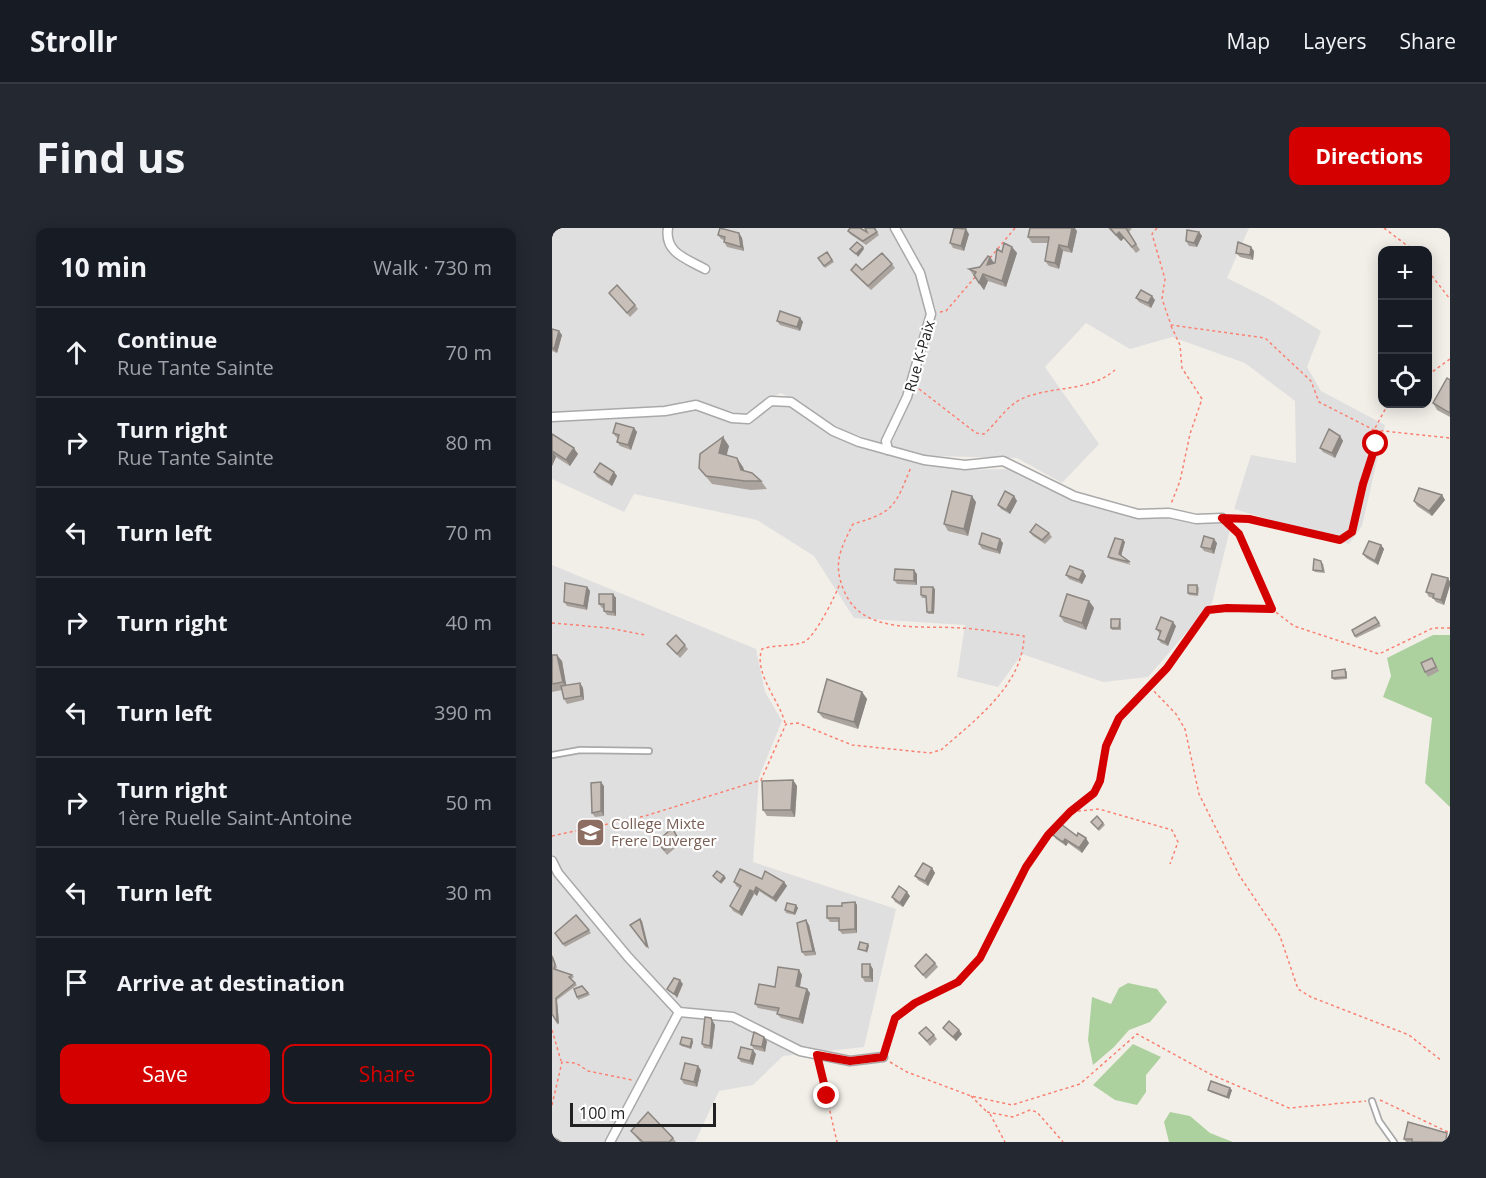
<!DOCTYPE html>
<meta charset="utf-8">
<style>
:root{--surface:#171b24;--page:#242831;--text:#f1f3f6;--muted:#9ea1a6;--line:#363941;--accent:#d40000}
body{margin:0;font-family:"Open Sans",sans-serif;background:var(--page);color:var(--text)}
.controls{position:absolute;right:18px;top:18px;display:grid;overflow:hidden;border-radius:12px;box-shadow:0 3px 15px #0003}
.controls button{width:54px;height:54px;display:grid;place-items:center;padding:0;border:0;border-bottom:2px solid var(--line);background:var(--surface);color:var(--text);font:30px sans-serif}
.scale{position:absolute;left:18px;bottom:15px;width:146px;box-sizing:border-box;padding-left:6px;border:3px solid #222;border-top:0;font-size:16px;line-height:21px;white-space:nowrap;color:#222;-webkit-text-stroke:4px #fff;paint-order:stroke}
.stop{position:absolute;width:18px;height:18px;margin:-14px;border:4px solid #d40000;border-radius:50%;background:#fff}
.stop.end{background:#d40000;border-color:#fff;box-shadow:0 2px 6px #0008}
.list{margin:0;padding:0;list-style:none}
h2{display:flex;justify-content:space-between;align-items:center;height:78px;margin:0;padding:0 24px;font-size:26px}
h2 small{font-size:20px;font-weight:400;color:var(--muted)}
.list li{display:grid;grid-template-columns:39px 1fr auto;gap:18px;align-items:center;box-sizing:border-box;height:90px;padding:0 24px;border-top:2px solid var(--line)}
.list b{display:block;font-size:22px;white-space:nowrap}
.list p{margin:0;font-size:20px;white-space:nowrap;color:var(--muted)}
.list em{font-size:20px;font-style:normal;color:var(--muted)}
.actions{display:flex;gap:12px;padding:18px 24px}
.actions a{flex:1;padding:14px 0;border:2px solid var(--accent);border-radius:12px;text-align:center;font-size:21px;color:var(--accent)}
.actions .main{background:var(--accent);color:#fff}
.icon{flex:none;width:33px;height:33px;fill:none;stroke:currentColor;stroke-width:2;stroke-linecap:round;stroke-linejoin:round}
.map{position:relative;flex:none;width:898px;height:914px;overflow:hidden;border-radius:12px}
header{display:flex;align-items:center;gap:36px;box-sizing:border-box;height:84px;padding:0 30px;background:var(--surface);border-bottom:2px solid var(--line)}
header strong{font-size:28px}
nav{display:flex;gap:33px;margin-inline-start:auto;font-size:21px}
.intro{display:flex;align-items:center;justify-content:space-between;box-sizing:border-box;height:144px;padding:0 36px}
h1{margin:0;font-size:42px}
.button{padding:15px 27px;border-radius:12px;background:var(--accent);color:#fff;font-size:21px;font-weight:700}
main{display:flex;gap:36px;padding:0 36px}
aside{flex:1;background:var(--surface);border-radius:12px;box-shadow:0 3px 15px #0003}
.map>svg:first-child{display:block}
</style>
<header>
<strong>Strollr</strong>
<nav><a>Map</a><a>Layers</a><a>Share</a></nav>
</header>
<div class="intro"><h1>Find us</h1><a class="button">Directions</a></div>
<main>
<aside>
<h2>10 min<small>Walk · 730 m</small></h2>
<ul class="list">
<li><svg class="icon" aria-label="ahead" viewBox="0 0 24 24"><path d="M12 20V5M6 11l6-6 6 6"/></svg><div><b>Continue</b><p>Rue Tante Sainte</p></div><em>70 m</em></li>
<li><svg class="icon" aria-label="right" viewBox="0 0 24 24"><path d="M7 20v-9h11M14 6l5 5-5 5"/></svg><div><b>Turn right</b><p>Rue Tante Sainte</p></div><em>80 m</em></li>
<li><svg class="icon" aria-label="left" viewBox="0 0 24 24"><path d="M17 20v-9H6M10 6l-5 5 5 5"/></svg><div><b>Turn left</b></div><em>70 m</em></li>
<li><svg class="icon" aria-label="right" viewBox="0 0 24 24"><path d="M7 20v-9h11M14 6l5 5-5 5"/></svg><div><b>Turn right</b></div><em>40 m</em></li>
<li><svg class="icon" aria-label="left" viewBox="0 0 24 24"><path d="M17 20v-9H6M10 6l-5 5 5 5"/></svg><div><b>Turn left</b></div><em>390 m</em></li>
<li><svg class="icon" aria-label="right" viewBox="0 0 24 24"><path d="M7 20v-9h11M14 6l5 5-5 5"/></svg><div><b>Turn right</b><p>1ère Ruelle Saint-Antoine</p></div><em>50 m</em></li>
<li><svg class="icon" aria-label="left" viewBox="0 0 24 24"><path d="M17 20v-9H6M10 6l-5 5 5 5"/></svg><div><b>Turn left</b></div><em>30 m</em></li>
<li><svg class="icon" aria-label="arrive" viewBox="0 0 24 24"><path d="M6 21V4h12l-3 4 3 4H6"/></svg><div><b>Arrive at destination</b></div></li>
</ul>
<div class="actions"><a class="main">Save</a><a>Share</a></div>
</aside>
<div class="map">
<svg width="898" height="914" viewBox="0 0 898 914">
<rect width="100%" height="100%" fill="#f2efe9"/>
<g fill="#e0dfdf">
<polygon points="0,0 341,0 367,46 377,80 354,169 330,216 289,201 229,165 213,172 194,188 142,172 129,174 124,185 145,182 197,196 221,178 237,178 279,206 340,228 408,242 459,241 506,265 568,286 679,297 660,375 596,449 551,454 470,426 446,459 405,449 413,397 302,390 262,328 205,292 82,266 72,284 0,251"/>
<polygon points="349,0 697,0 675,50 715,70 769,103 755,139 769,163 833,197 810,298 797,316 682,281 699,227 744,235 743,173 693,135 620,109 578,121 534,95 493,139 547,216 510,255 465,230 378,228 338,219 373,132 384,81 370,40"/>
<polygon points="0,337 204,421 213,464 230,493 207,549 201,634 344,681 312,819 231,828 201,857 167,863 143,914 0,914"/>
</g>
<g fill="#add19e">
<polygon points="881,407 898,407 898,579 873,555 880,490 831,469 839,448 835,430"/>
<polygon points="576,755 605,761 615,774 598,794 577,802 562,819 541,837 536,812 540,769 559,776 567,760"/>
<polygon points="581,816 609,829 594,847 594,864 585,877 563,872 541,857"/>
<polygon points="618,884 638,888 658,905 681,914 617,914 612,894"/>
</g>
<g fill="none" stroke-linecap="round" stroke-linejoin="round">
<defs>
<g id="lane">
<polyline points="0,527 28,522 97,523"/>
<polyline points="820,873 827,893 842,914"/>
</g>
<g id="street">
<path d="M116,0C112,25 135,31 153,41"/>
<polyline points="0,189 113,183 144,177 180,190 196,191 219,173 239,174 281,203 307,214 372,232 413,237 451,233 522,268 586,286 617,285 644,291 670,290"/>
<polyline points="336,222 334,213 355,169 379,86 368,45 343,0"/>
<polyline points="0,633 6,645 76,729 127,784 181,789 248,823 298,833 331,829"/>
<polyline points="58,914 127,784"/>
</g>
</defs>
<use href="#lane" stroke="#a9a9a9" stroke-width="8"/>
<use href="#street" stroke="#a9a9a9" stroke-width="11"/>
<g stroke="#fa8072" stroke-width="1.5" stroke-dasharray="3 3" stroke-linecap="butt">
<polyline points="605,0 600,6 613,51 610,71 619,97 713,110 759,153 767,174 822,202 824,216 811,256 800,304 788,312 697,291 680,290"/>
<polyline points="832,0 861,22"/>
<polyline points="438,30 463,0"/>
<polyline points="876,43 898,71"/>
<polyline points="388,84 394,83 424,48"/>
<polyline points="619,98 628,117 630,140 650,171 638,206 628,253 619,276"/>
<polyline points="876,147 898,131"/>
<path d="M367,161L424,205L432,206C447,193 455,176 474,169C504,158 539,163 563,142"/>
<polyline points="836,176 822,202 898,210"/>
<polyline points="677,296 687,306 717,379 742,398 827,426 881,400 898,400"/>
<polyline points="0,395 57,400 93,407"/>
<polyline points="598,459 624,486 633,501 647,566 687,647 728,708 746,761 759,769 857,807 890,833"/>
<path d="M233,495C228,473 201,445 210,421C224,416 239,419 252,414C263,409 284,367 288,355"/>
<polyline points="519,583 542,565 548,553 554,518 567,490 615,440 656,383 675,380 720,381"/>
<path d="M0,608L93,588L209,552L234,496L246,495L300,517L378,525L389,522C423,492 471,457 472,408C450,405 429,401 408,400C369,397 312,407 293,365C280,336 288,322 301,296C343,284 343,278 359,239"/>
<polyline points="0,802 9,833"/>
<polyline points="334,821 343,791 363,775 406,754 428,730 474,639 496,607 518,584 547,581 620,602 626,614 618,636"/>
<polyline points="338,834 355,844 419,868 460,877 528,856 585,806 658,846 737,880 814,873"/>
<polyline points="267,836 285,914"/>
<polyline points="419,868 434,883"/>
<polyline points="828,872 898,905"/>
<polyline points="0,877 10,834 24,835 36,843 80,852"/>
<polyline points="435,884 461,889 478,882 485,884 511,914"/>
<polyline points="438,886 453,914"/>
</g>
<use href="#lane" stroke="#fff" stroke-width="4.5"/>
<use href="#street" stroke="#fff" stroke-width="8"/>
</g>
<g fill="#aba49e">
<polygon points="313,0 325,0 323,1 327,7 314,17 298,6 296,3 315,4"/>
<polygon points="556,0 580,0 577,4 588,22 584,25 572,10 569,13"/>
<polygon points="525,3 520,25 511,23 507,41 497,38 493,33 496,15 480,15 476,9"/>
<polygon points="647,4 650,8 645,19 637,18 634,13"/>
<polygon points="187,5 190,10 192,23 175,19 172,14 172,12 169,11 166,7"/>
<polygon points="417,6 412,23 401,20 398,15"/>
<polygon points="460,19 465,25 454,59 436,53 432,62 417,41 442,35 450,24"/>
<polygon points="702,23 701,32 688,29 684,25"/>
<polygon points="275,24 282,34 273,40 266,30"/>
<polygon points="340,36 343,40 319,62 302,46 299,42 310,42"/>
<polygon points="57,65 83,77 86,81 78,89"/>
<polygon points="584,70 603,72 599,80 587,74"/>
<polygon points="248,90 251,94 248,103 228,97 225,93"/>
<polygon points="0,101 7,103 10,107 5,125 0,123"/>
<polygon points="898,152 898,189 885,182 881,175"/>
<polygon points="82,200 85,204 79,222 68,218 65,214 66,210 64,209 61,205"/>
<polygon points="0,206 26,226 18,238 4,229 0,238"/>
<polygon points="788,208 791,213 783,230 771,224 768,220"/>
<polygon points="177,218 174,227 191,239 192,243 209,253 215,261 199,262 160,256 147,240"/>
<polygon points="42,244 62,244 65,248 60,258 45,249"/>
<polygon points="890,267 893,272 880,288 865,278 862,273"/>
<polygon points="462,268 465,273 458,286 449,281 446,277"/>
<polygon points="424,274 416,308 396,303 392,296"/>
<polygon points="478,304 497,305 500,309 493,316 481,308"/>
<polygon points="571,312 573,314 569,328 579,337 558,331 556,329"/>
<polygon points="451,315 448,326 430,321 427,316"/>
<polygon points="665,315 662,326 652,323 649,319"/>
<polygon points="829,317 832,321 826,337 814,330 811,326"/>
<polygon points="771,335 773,345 763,344 761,342"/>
<polygon points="531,343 534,348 530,356 517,351 514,347"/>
<polygon points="365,346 365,357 345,356 342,352"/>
<polygon points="896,350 898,354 898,357 892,377 884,374 881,370 877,369 874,364"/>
<polygon points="645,357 647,360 646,368 637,367 636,365"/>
<polygon points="35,359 38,363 35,382 15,378 12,374"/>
<polygon points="383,361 382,386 376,386 375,384 374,370 370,370 369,367"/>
<polygon points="61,366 64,370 64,388 55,387 52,383 52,381 50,380 47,376"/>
<polygon points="537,373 542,380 534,402 512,394 508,388"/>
<polygon points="823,389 829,398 804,410 800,402"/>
<polygon points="569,394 569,402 560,402 559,400"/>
<polygon points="624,398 616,418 609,415 606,411 608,406 604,401"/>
<polygon points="124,407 136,421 128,430 115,416"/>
<polygon points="0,427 10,433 14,458 28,455 31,460 32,472 15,476 12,471 10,462 0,464"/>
<polygon points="883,434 887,443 876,449 873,444"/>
<polygon points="795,443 795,451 782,452 780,450"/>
<polygon points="310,464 315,471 306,501 271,490 266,484"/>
<polygon points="241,552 245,558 243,589 215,588 211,582"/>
<polygon points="52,558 52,588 43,589 40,585"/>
<polygon points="551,595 553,597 547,603 541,596"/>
<polygon points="123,604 129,615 115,627 105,614"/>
<polygon points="501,607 525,608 537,615 530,625 516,615 514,618 504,611"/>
<polygon points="380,640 383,645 376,658 366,652 363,648"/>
<polygon points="210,651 232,654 235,658 224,674 207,663 205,668 202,666 190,688 181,683 178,678 188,660 185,659 182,654"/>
<polygon points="358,668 351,679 343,674 340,669"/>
<polygon points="303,674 305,677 305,705 290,706 287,702 287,694 278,694 275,690 290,678"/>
<polygon points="244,677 246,680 243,687 234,685 233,682"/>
<polygon points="24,687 39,705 13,719 3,705"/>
<polygon points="257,697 264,727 253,728 250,724"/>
<polygon points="0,727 5,739 4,741 20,747 22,749 19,751 25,757 5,772 7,796 0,786"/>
<polygon points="383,735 386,739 374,751 363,738"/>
<polygon points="321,741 321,754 313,754 310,749"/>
<polygon points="247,742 250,747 248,759 258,765 251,796 229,790 225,786 226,784 206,780 203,776 223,759"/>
<polygon points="30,758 38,767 26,772 25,769"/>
<polygon points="161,794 163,797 160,821 152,820 150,816"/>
<polygon points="391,800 410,806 404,813 394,804"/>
<polygon points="367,805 382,807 385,811 378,818"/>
<polygon points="140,811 141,814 139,821 129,818 128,816"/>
<polygon points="215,813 213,824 202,821 199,817"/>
<polygon points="204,826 201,837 189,834 186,830"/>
<polygon points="149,842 145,859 132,856 129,851"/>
<polygon points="656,862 680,862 677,871 658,864"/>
<polygon points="79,903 121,910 124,914 88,914"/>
<polygon points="898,909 898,914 854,914 852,911"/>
</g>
<g fill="#8b8681">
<polygon points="520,0 523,0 525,3 520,25 516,19"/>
<polygon points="414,1 417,6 412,23 409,18"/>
<polygon points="567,4 572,10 569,13 564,7"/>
<polygon points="647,4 650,8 645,19 642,15"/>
<polygon points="187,5 190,10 192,23 189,19"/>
<polygon points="507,17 511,23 507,41 503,35"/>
<polygon points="311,19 312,21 306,29 304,26"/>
<polygon points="460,19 465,25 454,59 450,53"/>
<polygon points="699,19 702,23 701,32 698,27"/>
<polygon points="438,29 443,36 435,37"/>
<polygon points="431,46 436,53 432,62 427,55"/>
<polygon points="600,68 603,72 599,80 596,75"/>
<polygon points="248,90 251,94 248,103 245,99"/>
<polygon points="7,103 10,107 5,125 2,121"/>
<polygon points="82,200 85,204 79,222 76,217"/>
<polygon points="788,208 791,213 783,230 780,225"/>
<polygon points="171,209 177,218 173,234 167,225"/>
<polygon points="22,220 26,226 18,238 14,232"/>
<polygon points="0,223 4,229 0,238"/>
<polygon points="185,230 191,239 195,251 189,242"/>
<polygon points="62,244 65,248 60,258 57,254"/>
<polygon points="890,267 893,272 880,288 877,283"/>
<polygon points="420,268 424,274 416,308 412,301"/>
<polygon points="462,268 465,273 458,286 454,282"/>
<polygon points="448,311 451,315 448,326 445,322"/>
<polygon points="662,311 665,315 662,326 659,321"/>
<polygon points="571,312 573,314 569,328 567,326"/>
<polygon points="829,317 832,321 826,337 823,333"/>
<polygon points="362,342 365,346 365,357 362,353"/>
<polygon points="531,343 534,348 530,356 527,352"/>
<polygon points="896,350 898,354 898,357 892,377 889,372"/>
<polygon points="35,359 38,363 35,382 32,378"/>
<polygon points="381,359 383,361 382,386 380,384"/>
<polygon points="61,366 64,370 64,388 61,384"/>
<polygon points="537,373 542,380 534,402 530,395"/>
<polygon points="621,394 624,398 616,418 613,414"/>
<polygon points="5,427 10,433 15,461 11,454"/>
<polygon points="28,455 31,460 32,472 29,468"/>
<polygon points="310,464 315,471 306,501 302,494"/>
<polygon points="241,552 245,558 243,589 239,582"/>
<polygon points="49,554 52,558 52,588 49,583"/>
<polygon points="534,610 537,615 530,625 527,620"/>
<polygon points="513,611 516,615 514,618 511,614"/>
<polygon points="380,640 383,645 376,658 373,653"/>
<polygon points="172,648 174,650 169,656 168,654"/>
<polygon points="232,654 235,658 224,674 221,670"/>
<polygon points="204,659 207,663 205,668 202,664"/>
<polygon points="198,662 202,666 190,688 187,684"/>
<polygon points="355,664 358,668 351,679 348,675"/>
<polygon points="303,674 305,677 305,705 303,701"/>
<polygon points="244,677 246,680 243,687 242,685"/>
<polygon points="88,691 90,693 97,721 95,719"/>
<polygon points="254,692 257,697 264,727 261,723"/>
<polygon points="316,716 317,718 315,725 314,723"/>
<polygon points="318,736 321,741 321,754 318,749"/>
<polygon points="247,742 250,747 247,762 244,758"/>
<polygon points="128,752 131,756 125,770 122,766"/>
<polygon points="255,761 258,765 251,796 247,791"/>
<polygon points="4,770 5,772 7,796 5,794"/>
<polygon points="159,790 163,797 160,821 158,818"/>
<polygon points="407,802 410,806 404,813 401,809"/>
<polygon points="212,809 215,813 213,824 210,819"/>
<polygon points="140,811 141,814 139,821 138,819"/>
<polygon points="201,822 204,826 201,837 198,833"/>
<polygon points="146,838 149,842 145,859 142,854"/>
<polygon points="678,860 680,862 677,871 675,869"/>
</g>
<g fill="#c7bfb8" stroke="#8b8681" stroke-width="1.5">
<polygon points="168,0 187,5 189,19 172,14 173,9 166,7"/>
<polygon points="298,0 308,0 315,4 313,0 322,0 325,4 311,13 296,3"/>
<polygon points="402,0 414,1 409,18 398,15"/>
<polygon points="478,0 520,0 516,19 507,17 503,35 493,33 497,9 476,9"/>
<polygon points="558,0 574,0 584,16 580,19 567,4 564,7"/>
<polygon points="635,2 647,4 642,15 634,13"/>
<polygon points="305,14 311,19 304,26 298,21"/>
<polygon points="686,14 699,19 698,27 684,25"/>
<polygon points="452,15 460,19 450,53 431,46 427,55 422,47 424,44 417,41 428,39 436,28 438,29 435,37 443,35 445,21 450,24"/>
<polygon points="275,24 280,32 272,38 266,30"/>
<polygon points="330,25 340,36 316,58 299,42 304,36 310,42"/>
<polygon points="65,57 83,77 75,85 57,65"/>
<polygon points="589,62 600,68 596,75 584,70"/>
<polygon points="228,83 248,90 245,99 225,93"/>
<polygon points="0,101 7,103 2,121 0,120"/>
<polygon points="895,150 898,152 898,185 881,175"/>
<polygon points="64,195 82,200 76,217 65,214 67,207 61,205"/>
<polygon points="777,201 788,208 780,225 768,220"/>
<polygon points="0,206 22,220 14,232 0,223 0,224"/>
<polygon points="171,209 167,225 185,230 189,242 200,245 209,253 193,253 154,248 147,240 148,226"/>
<polygon points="48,235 62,244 57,254 42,244"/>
<polygon points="867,260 890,267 877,283 862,273"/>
<polygon points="400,263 420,268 412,301 392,296"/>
<polygon points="453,263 462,268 454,282 446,277"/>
<polygon points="484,296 497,305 490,312 478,304"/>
<polygon points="430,305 448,311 445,322 427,316"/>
<polygon points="652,308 662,311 659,321 649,319"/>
<polygon points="563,310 571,312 567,326 578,334 556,329"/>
<polygon points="817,313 829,317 823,333 811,326"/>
<polygon points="762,331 769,333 771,343 761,342"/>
<polygon points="518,338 531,343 527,352 514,347"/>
<polygon points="343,341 362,342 362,353 342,352"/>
<polygon points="880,346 896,350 889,372 881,370 882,366 874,364"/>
<polygon points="13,355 35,359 32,378 12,374"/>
<polygon points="636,357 645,357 645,366 636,365"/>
<polygon points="369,359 381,359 380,384 375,384 374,368 369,367"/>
<polygon points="47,366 61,366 61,384 52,383 52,376 47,376"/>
<polygon points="515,366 537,373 530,395 508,388"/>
<polygon points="609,389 621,394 613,414 606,411 609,403 604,401"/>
<polygon points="823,389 827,395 803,408 800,402"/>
<polygon points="559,391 568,391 567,400 559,400"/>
<polygon points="124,407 133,417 125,426 115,416"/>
<polygon points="0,427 5,427 11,454 0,456"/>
<polygon points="880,430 884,439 873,444 869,435"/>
<polygon points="793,441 794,449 780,450 780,443"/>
<polygon points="275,451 310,464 302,494 266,484"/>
<polygon points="28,455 29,468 12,471 9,458"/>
<polygon points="241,552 239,582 211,582 210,553"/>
<polygon points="49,554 49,583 40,585 39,555"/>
<polygon points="545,588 551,595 546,601 539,594"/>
<polygon points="509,596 525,608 526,605 534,610 527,620 513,611 511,614 501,607"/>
<polygon points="120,600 126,610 112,622 105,614"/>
<polygon points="371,635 380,640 373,653 363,648"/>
<polygon points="188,641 210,651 213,643 232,654 221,670 204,659 202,664 198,662 187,684 178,678 189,658 182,654"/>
<polygon points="165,643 172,648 168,654 161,648"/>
<polygon points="347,658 355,664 348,675 340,669"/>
<polygon points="303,674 303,701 287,702 287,690 275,690 275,678 290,678 290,675"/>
<polygon points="235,675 244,677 242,685 233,682"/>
<polygon points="24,687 37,702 11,716 3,705"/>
<polygon points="88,691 95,719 78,697"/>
<polygon points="254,692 261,723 250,724 245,695"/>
<polygon points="308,714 316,716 314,723 306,721"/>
<polygon points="374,726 383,735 371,747 363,738"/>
<polygon points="0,728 3,736 2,741 20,747 17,749 23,755 4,770 5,794 0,786"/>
<rect x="310" y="736" width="8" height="13"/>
<polygon points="226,739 247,742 244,758 255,761 247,791 225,786 227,780 203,776 207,756 223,759"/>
<polygon points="122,750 128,752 122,766 115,761"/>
<polygon points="30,758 36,765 25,769 22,761"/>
<polygon points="153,789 159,790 160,793 158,818 150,816"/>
<polygon points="397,793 407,802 401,809 391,800"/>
<polygon points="374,799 382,807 375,813 367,805"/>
<polygon points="202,804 212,809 210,819 199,817"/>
<polygon points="130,809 140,811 138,819 128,816"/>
<polygon points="189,819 201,822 198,833 186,830"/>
<polygon points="133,835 146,838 142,854 129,851"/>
<polygon points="659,853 678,860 675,869 656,862"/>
<polygon points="96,884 121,910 117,914 91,914 79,903"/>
<polygon points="856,894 895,905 894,911 898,911 897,914 860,914 860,911 852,911"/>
<polygon points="3,910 9,914 0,914"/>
</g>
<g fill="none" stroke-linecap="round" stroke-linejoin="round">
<polyline stroke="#d40000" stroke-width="8" points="275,868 265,827 298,833 331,829 343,790 363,775 406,754 428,730 474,639 496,607 518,584 542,565 548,553 554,518 567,490 615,440 656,382 675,380 720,381 687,306 670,290 697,291 788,312 800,304 811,256 824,216"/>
</g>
<defs>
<symbol id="school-square" viewBox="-11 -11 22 22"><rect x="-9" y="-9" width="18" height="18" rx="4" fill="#8d6e63" stroke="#fff"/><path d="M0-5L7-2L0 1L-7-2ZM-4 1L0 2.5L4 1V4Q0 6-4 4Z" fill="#fff"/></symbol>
</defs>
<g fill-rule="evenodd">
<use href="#school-square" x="22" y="588" width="33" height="33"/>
</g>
<g text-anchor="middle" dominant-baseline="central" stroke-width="4.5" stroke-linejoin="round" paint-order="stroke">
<g font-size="15" fill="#222" stroke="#fff">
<text transform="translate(367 128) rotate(-74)">Rue K-Paix</text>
</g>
<g font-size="15" fill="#785e54" stroke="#fff" text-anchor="start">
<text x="59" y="595">College Mixte<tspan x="59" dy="17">Frere Duverger</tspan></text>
</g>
</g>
</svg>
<div class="controls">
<button>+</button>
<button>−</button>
<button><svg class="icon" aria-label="locate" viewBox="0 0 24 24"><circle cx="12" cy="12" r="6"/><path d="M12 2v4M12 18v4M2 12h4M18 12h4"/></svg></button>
</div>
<div class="scale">100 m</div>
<div class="stop" style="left:824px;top:216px"></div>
<div class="stop end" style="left:275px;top:868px"></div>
</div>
</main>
